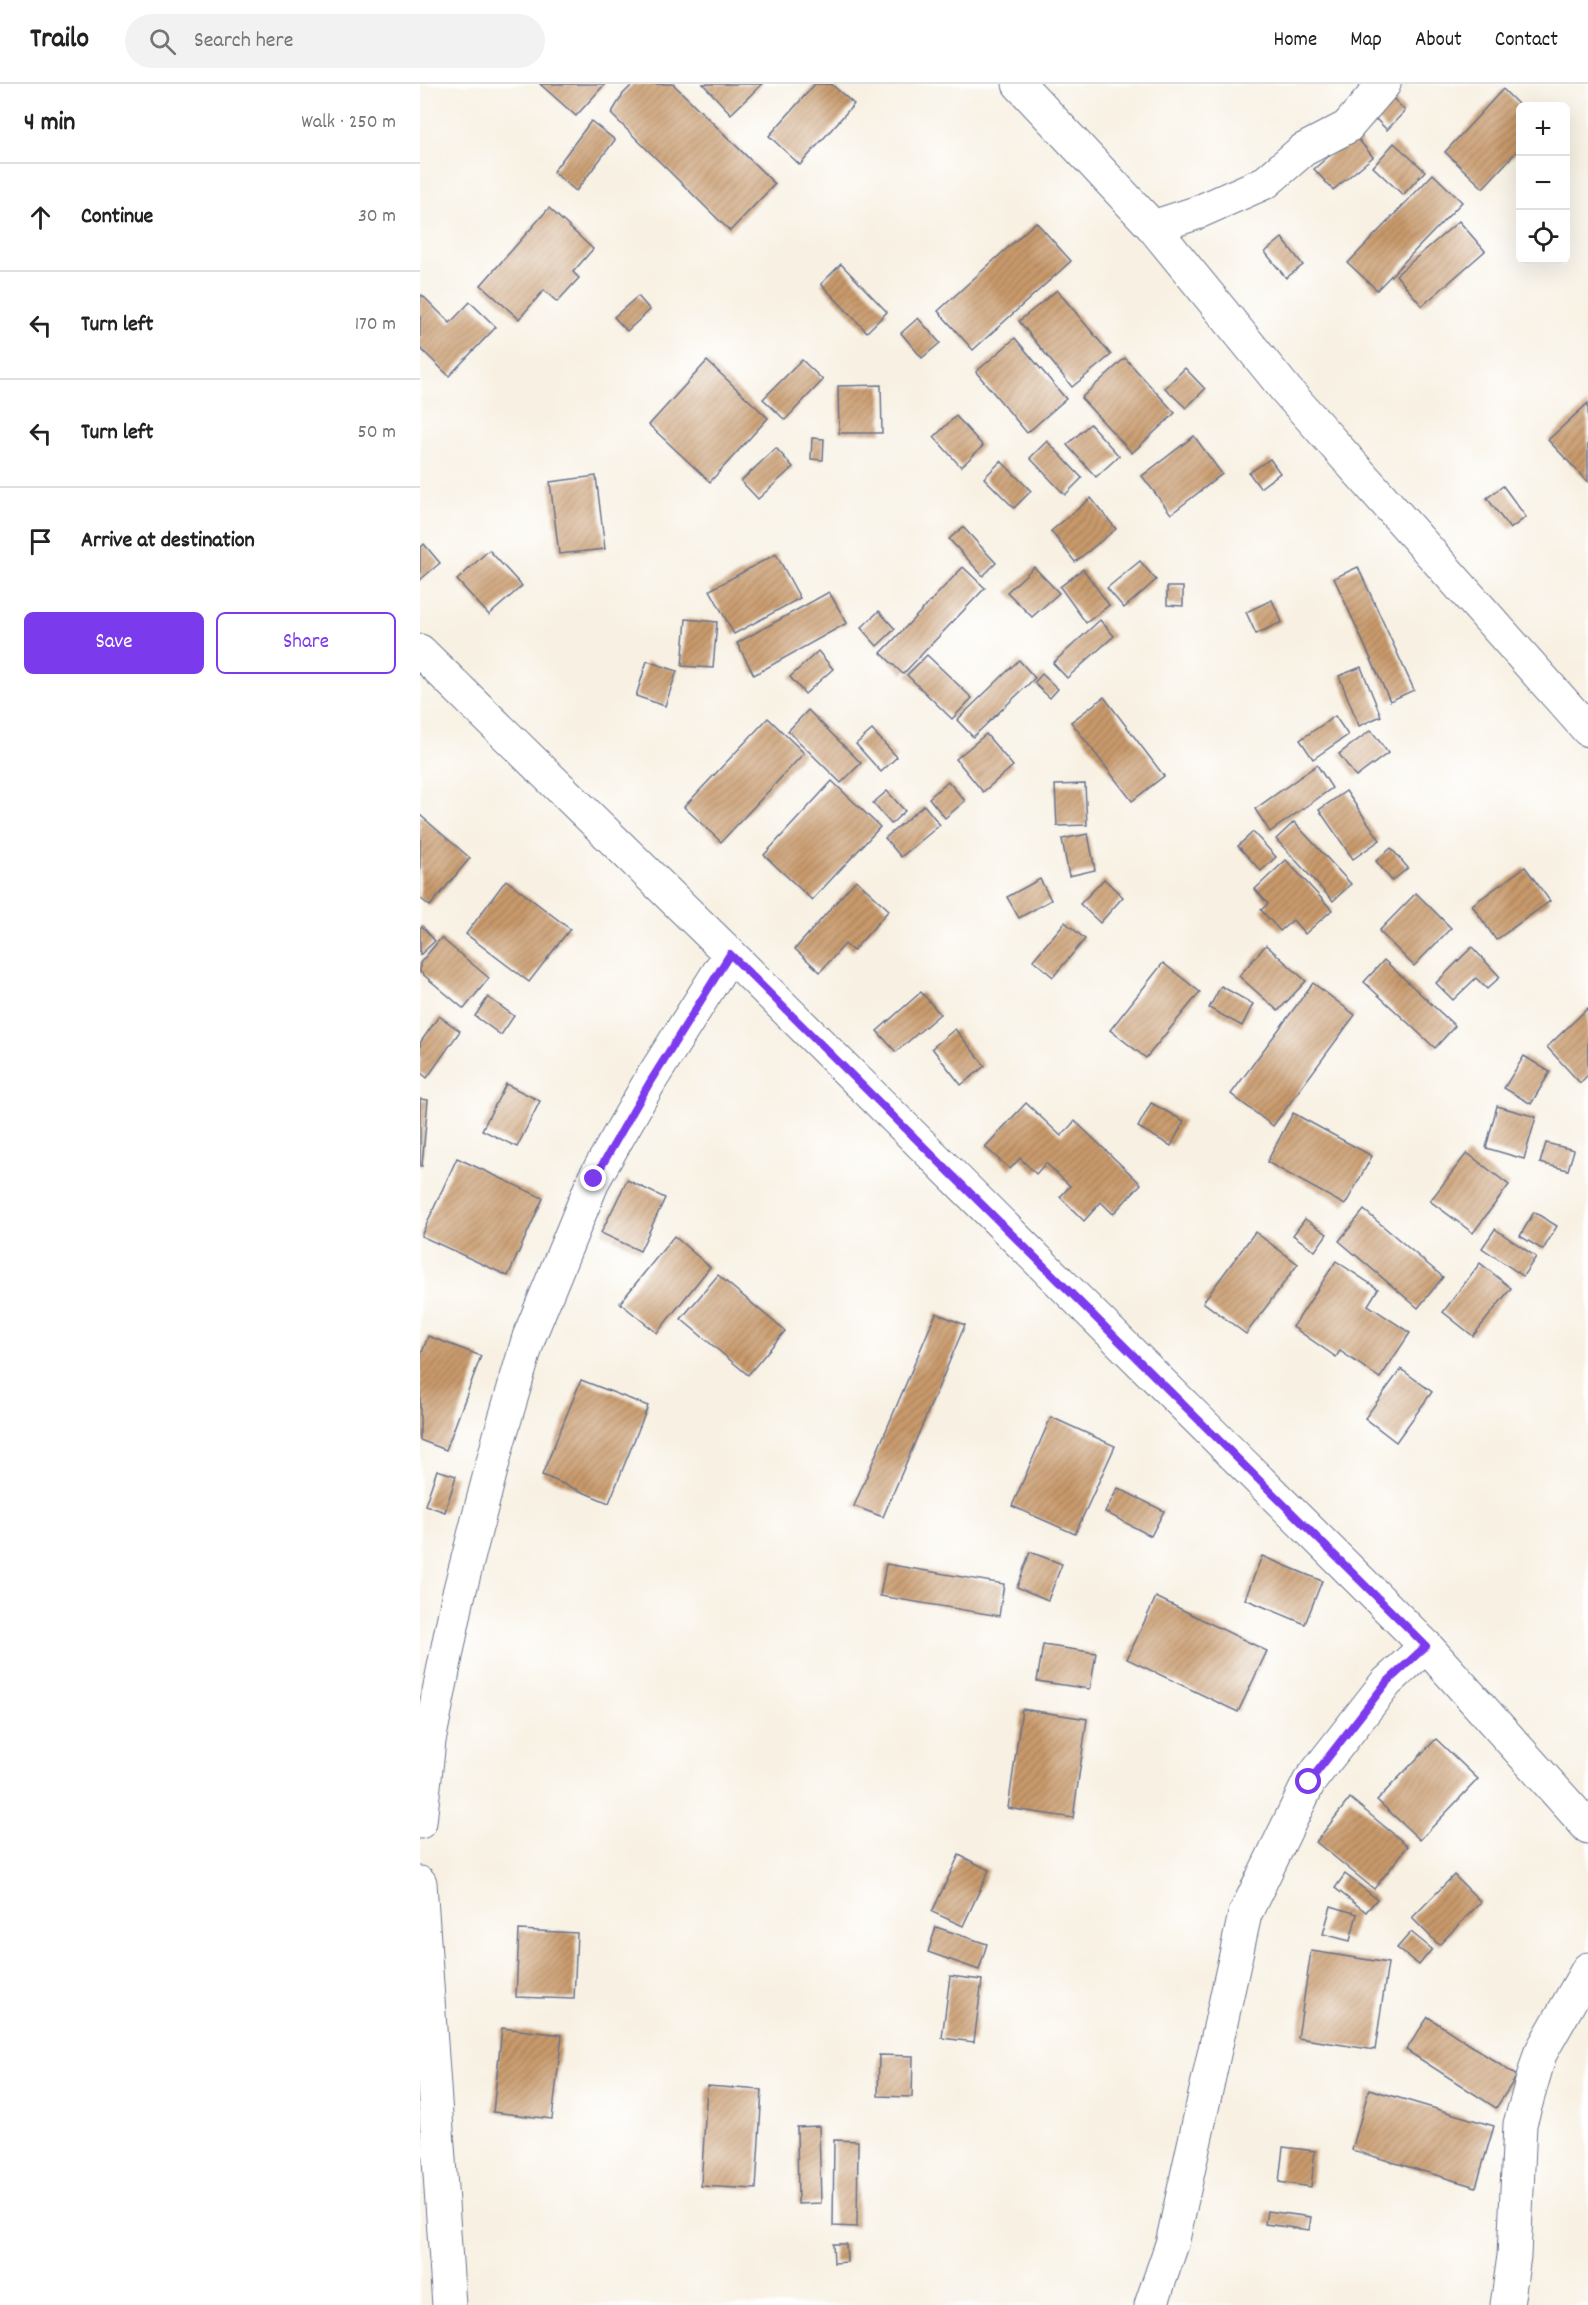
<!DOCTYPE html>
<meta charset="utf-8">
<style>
:root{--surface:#fff;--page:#f2f2f2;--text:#222;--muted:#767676;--line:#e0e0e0;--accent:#7c3aed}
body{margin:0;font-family:Dekko,sans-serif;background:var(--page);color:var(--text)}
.controls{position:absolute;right:18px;top:18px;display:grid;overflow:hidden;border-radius:9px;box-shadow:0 6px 24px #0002}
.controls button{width:54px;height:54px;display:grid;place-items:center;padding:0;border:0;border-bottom:2px solid var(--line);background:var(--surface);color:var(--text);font:30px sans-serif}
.stop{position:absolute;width:18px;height:18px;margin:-14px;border:4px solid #7c3aed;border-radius:50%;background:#fff}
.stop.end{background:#7c3aed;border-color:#fff;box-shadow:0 2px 6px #0008}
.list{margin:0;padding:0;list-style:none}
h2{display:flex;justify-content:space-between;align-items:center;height:78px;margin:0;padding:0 24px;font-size:26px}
h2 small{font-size:20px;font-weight:400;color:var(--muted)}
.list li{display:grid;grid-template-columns:39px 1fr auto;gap:18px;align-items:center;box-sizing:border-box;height:108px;padding:0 24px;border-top:2px solid var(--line)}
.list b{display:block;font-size:22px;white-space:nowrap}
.list em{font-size:20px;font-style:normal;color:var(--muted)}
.actions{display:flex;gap:12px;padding:18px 24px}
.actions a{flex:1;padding:14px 0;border:2px solid var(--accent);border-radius:9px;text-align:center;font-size:21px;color:var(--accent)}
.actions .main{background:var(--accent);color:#fff}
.icon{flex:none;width:33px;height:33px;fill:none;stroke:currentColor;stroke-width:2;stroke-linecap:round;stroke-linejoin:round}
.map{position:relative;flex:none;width:1168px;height:2221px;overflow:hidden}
header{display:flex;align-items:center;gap:36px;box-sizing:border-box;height:84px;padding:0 30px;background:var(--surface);border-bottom:2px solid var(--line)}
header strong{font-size:28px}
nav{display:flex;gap:33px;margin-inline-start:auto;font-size:21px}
.search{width:420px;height:54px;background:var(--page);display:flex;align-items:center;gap:15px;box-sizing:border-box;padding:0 21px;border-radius:33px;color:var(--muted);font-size:22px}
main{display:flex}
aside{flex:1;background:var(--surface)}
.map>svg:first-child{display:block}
</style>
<header>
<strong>Trailo</strong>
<div class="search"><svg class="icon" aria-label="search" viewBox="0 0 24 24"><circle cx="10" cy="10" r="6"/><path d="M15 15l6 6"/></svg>Search here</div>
<nav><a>Home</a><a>Map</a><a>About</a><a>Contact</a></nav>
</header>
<main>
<aside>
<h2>4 min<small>Walk · 250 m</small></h2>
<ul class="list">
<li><svg class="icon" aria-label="ahead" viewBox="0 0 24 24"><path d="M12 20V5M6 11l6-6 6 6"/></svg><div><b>Continue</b></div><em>30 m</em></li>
<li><svg class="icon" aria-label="left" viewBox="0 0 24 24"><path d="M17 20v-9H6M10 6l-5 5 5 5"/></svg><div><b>Turn left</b></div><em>170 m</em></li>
<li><svg class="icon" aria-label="left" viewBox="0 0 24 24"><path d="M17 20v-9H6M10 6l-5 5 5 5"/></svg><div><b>Turn left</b></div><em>50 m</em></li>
<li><svg class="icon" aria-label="arrive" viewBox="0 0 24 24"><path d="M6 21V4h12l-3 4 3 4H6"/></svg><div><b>Arrive at destination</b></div></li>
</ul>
<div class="actions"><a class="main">Save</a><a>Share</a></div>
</aside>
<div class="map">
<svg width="1168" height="2221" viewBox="0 0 1168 2221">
<defs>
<pattern id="building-hatch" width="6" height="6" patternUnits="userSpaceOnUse" patternTransform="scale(1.5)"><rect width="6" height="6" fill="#c99a6b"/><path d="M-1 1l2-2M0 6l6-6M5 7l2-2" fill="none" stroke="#a27e5b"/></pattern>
</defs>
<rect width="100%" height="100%" fill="#fff"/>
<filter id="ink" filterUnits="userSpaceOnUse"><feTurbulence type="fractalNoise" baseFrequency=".0167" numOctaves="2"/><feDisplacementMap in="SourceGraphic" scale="12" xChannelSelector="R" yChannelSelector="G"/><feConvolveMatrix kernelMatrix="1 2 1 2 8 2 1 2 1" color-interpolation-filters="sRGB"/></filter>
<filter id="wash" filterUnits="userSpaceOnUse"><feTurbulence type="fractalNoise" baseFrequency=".008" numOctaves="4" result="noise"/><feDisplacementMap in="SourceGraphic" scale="24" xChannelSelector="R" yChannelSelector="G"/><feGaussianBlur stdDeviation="1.35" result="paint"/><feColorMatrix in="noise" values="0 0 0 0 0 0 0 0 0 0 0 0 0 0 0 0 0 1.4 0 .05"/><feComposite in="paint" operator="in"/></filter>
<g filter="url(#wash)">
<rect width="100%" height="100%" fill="#f8f1e3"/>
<g id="blocks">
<g fill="url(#building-hatch)">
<polygon points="120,0 185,0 156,32"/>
<polygon points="213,0 253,0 355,100 310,147 191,30 203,10"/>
<polygon points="283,0 342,0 311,30"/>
<polygon points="395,0 411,0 434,20 380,81 349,52"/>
<polygon points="1083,5 1100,22 1100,64 1063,104 1025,68"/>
<polygon points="972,13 985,27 967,46 953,32"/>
<polygon points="171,37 195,56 156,107 133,88"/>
<polygon points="934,50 953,73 913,106 894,85"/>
<polygon points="974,59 1005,87 983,111 953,83"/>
<polygon points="1013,90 1042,118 957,206 928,179"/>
<polygon points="129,124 173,165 153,188 159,194 137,218 124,206 99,235 61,201"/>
<polygon points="1039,137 1065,167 1002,222 976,191"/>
<polygon points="616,138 651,177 553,266 518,227"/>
<polygon points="862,154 883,181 866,194 845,168"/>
<polygon points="421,180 467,228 447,248 401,200"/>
<polygon points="637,206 691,271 652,303 599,237"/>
<polygon points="2,211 30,239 50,218 76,243 29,292 0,264 0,214"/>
<polygon points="218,212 230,226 207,247 194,233"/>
<polygon points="498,234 520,259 502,274 481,249"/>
<polygon points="595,254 646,315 607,349 556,288"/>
<polygon points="705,274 755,329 712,369 661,314"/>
<polygon points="382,276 403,296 365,336 343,315"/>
<polygon points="287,277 348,334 290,398 229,341"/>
<polygon points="765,284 785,305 766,324 745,304"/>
<polygon points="461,301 462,349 419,349 418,302"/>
<polygon points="1168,319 1168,398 1128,356"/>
<polygon points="536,332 563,362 541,383 514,353"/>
<polygon points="670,340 699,372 676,393 647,361"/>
<polygon points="774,352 802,390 751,430 722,392"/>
<polygon points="392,354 404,355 403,376 391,375"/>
<polygon points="627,357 662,394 645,411 610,374"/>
<polygon points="356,364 373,383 338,415 321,397"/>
<polygon points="850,375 860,389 840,404 829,389"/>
<polygon points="581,377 611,407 594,424 564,394"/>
<polygon points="176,392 185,465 139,470 130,398"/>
<polygon points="1083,402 1106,433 1090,445 1067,414"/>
<polygon points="671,414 696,445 655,478 631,447"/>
<polygon points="543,443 576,479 563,492 529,455"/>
<polygon points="4,460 20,479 0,496 0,464"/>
<polygon points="69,466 102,502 69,531 37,496"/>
<polygon points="356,470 380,514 314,550 290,506"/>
<polygon points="720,477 736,496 704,524 687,504"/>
<polygon points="543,483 565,504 483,590 461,569"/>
<polygon points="614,483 639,509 612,533 587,508"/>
<polygon points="938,483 994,606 970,617 914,494"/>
<polygon points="663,485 689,521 666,539 640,503"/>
<polygon points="747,503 763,503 763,522 747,521"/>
<polygon points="409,508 427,539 334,591 317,559"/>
<polygon points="852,516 862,538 836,550 826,528"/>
<polygon points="459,527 475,545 457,562 441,544"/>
<polygon points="266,535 297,538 293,584 262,582"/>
<polygon points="680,536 694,552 647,594 633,579"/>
<polygon points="398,567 413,585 385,610 370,593"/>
<polygon points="507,571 552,614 532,635 487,591"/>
<polygon points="599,576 615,594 553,653 537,636"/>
<polygon points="227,577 257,587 245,622 216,612"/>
<polygon points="941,583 961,632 939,642 919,592"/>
<polygon points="622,590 638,605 630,614 614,599"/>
<polygon points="684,613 744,692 712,717 651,638"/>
<polygon points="388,626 441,679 421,699 368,647"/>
<polygon points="915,632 928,651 893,675 880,656"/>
<polygon points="348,634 384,669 301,758 264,723"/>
<polygon points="452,646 477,673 461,688 436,660"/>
<polygon points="951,646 968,669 936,693 919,670"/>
<polygon points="566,650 593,682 563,708 536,675"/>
<polygon points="897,681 912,704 850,748 835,725"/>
<polygon points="412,697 460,743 392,816 344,771"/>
<polygon points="528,697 545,717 525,734 509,714"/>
<polygon points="665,700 667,741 637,742 635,701"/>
<polygon points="467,707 485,727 471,740 453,719"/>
<polygon points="926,707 960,756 933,775 899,726"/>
<polygon points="504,721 520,741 481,773 465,754"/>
<polygon points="0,731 50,774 10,822 0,814"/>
<polygon points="874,738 931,800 913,817 856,755"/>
<polygon points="833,748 856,773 841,787 818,762"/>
<polygon points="668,750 675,786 649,792 642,755"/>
<polygon points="971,764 988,784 972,797 956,777"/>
<polygon points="866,776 912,826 885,850 873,836 860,847 841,826 848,820 835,805"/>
<polygon points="1105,783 1130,817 1076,856 1052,821"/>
<polygon points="620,795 631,816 599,834 587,813"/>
<polygon points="684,795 703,813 680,839 660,820"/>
<polygon points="86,796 150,845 109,898 46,850"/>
<polygon points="436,796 469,826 433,867 425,860 400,888 375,865"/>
<polygon points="996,809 1031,844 994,882 959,847"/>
<polygon points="645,838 665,855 633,893 613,876"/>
<polygon points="2,842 15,857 0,871 0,844"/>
<polygon points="21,854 69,894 44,925 0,888 0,879"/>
<polygon points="846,861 886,897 858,927 819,892"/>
<polygon points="1052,863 1080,893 1067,905 1056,894 1033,916 1016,899"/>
<polygon points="964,876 1035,942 1015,964 944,898"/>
<polygon points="743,879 780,908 726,974 690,946"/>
<polygon points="893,899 935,931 853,1042 811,1010"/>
<polygon points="801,902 833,920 822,942 789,924"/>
<polygon points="501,908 520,930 476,968 457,947"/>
<polygon points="68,913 94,932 81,951 55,932"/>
<polygon points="1168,924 1168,991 1160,999 1127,963"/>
<polygon points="19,932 40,947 7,994 0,988 0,959"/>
<polygon points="535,945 565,982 541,1001 512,964"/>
<polygon points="1104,972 1130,988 1111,1020 1084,1004"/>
<polygon points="86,1000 120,1017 97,1063 62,1046"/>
<polygon points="0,1015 8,1016 2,1082 0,1082"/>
<polygon points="606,1019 641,1052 655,1037 721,1100 693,1130 681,1118 664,1137 640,1113 650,1102 626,1079 616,1090 600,1074 590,1085 565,1063"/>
<polygon points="731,1019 764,1037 751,1062 718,1043"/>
<polygon points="1077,1022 1116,1033 1104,1075 1066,1064"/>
<polygon points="873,1029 952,1072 925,1121 847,1078"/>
<polygon points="1126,1059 1154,1066 1148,1086 1120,1079"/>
<polygon points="1047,1069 1089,1101 1053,1149 1010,1117"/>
<polygon points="37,1074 123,1114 88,1192 1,1152"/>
<polygon points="207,1096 245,1114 220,1167 181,1149"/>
<polygon points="944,1126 1023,1193 998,1224 919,1157"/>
<polygon points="1114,1128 1137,1142 1123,1166 1100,1152"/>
<polygon points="885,1135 907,1150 895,1167 873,1151"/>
<polygon points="1075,1145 1116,1173 1103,1192 1062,1164"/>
<polygon points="835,1148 878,1180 826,1250 783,1218"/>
<polygon points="254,1152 290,1183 237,1249 200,1219"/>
<polygon points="916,1177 958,1205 948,1221 990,1249 960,1294 920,1267 916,1273 873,1243"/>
<polygon points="1060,1179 1091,1204 1053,1252 1023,1228"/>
<polygon points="298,1191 365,1247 328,1291 261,1235"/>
<polygon points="516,1229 545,1241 463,1433 434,1422"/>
<polygon points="8,1252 61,1272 26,1366 0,1356 0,1274"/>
<polygon points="981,1285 1012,1308 976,1358 945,1334"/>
<polygon points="161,1296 228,1322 189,1419 122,1391"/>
<polygon points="631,1333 695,1362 655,1450 592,1422"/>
<polygon points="17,1386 36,1392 25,1428 5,1421"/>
<polygon points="698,1404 744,1427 731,1452 685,1428"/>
<polygon points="610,1468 642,1480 628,1516 597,1503"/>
<polygon points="842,1472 902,1497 885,1540 825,1515"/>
<polygon points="466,1480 584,1500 579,1532 460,1512"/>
<polygon points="736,1513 847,1567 818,1628 707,1575"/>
<polygon points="623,1561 676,1569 670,1605 617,1597"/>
<polygon points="602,1625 667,1635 653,1734 588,1724"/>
<polygon points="1016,1655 1058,1695 1000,1756 957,1716"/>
<polygon points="930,1714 988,1762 954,1805 896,1758"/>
<polygon points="539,1771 569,1786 543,1842 512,1828"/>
<polygon points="925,1790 957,1815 946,1828 915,1804"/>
<polygon points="1034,1791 1061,1818 1019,1861 992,1834"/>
<polygon points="911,1822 937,1830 930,1857 903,1850"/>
<polygon points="516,1843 567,1860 559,1886 508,1868"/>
<polygon points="99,1846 157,1849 154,1915 96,1913"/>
<polygon points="991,1848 1012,1865 999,1881 977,1864"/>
<polygon points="891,1867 968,1879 955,1966 878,1954"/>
<polygon points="530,1892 562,1896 554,1958 522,1954"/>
<polygon points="1008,1933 1097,1992 1076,2024 986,1966"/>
<polygon points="82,1944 142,1951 132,2035 73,2028"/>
<polygon points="459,1971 493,1972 492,2013 458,2012"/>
<polygon points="287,2002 342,2006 336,2105 281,2102"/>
<polygon points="949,2005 1074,2042 1056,2103 932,2066"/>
<polygon points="399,2042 401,2119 378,2120 377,2043"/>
<polygon points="414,2056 438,2057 437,2143 413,2142"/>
<polygon points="863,2063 895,2067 891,2103 859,2098"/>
<polygon points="847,2127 891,2133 889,2146 845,2140"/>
<polygon points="413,2160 426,2160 427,2178 414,2179"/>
</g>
</g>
</g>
<g filter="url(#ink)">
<use href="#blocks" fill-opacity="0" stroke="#68738d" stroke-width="1.5"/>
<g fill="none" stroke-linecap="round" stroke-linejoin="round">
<defs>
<g id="minor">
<polyline points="599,0 733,143 866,306 1168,646"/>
<polyline points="733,143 776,129 846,98 883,66 927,43 964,0"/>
<polyline points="0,567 310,870 1006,1562 1168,1743"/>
<polyline points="0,1738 9,1657 38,1513 79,1355 109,1253 174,1095 230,997 310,870"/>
<polyline points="0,1799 29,2221"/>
<polyline points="731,2221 752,2160 825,1830 889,1698 966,1599 1006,1562"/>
<polyline points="1087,2221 1094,2172 1100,2040 1120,1970 1168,1885"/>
</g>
</defs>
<use href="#minor" stroke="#68738d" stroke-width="35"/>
<use href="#minor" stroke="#fff" stroke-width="33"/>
</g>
</g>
<g fill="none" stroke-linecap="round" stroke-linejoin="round" filter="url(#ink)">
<polyline stroke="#7c3aed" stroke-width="8" points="174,1095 230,998 310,870 1006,1562 966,1599 889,1698"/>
</g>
</svg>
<div class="controls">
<button>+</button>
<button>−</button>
<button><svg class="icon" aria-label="locate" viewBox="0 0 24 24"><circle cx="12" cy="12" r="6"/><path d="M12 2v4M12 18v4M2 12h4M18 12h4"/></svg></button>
</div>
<div class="stop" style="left:889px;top:1698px"></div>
<div class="stop end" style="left:174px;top:1095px"></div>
</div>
</main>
